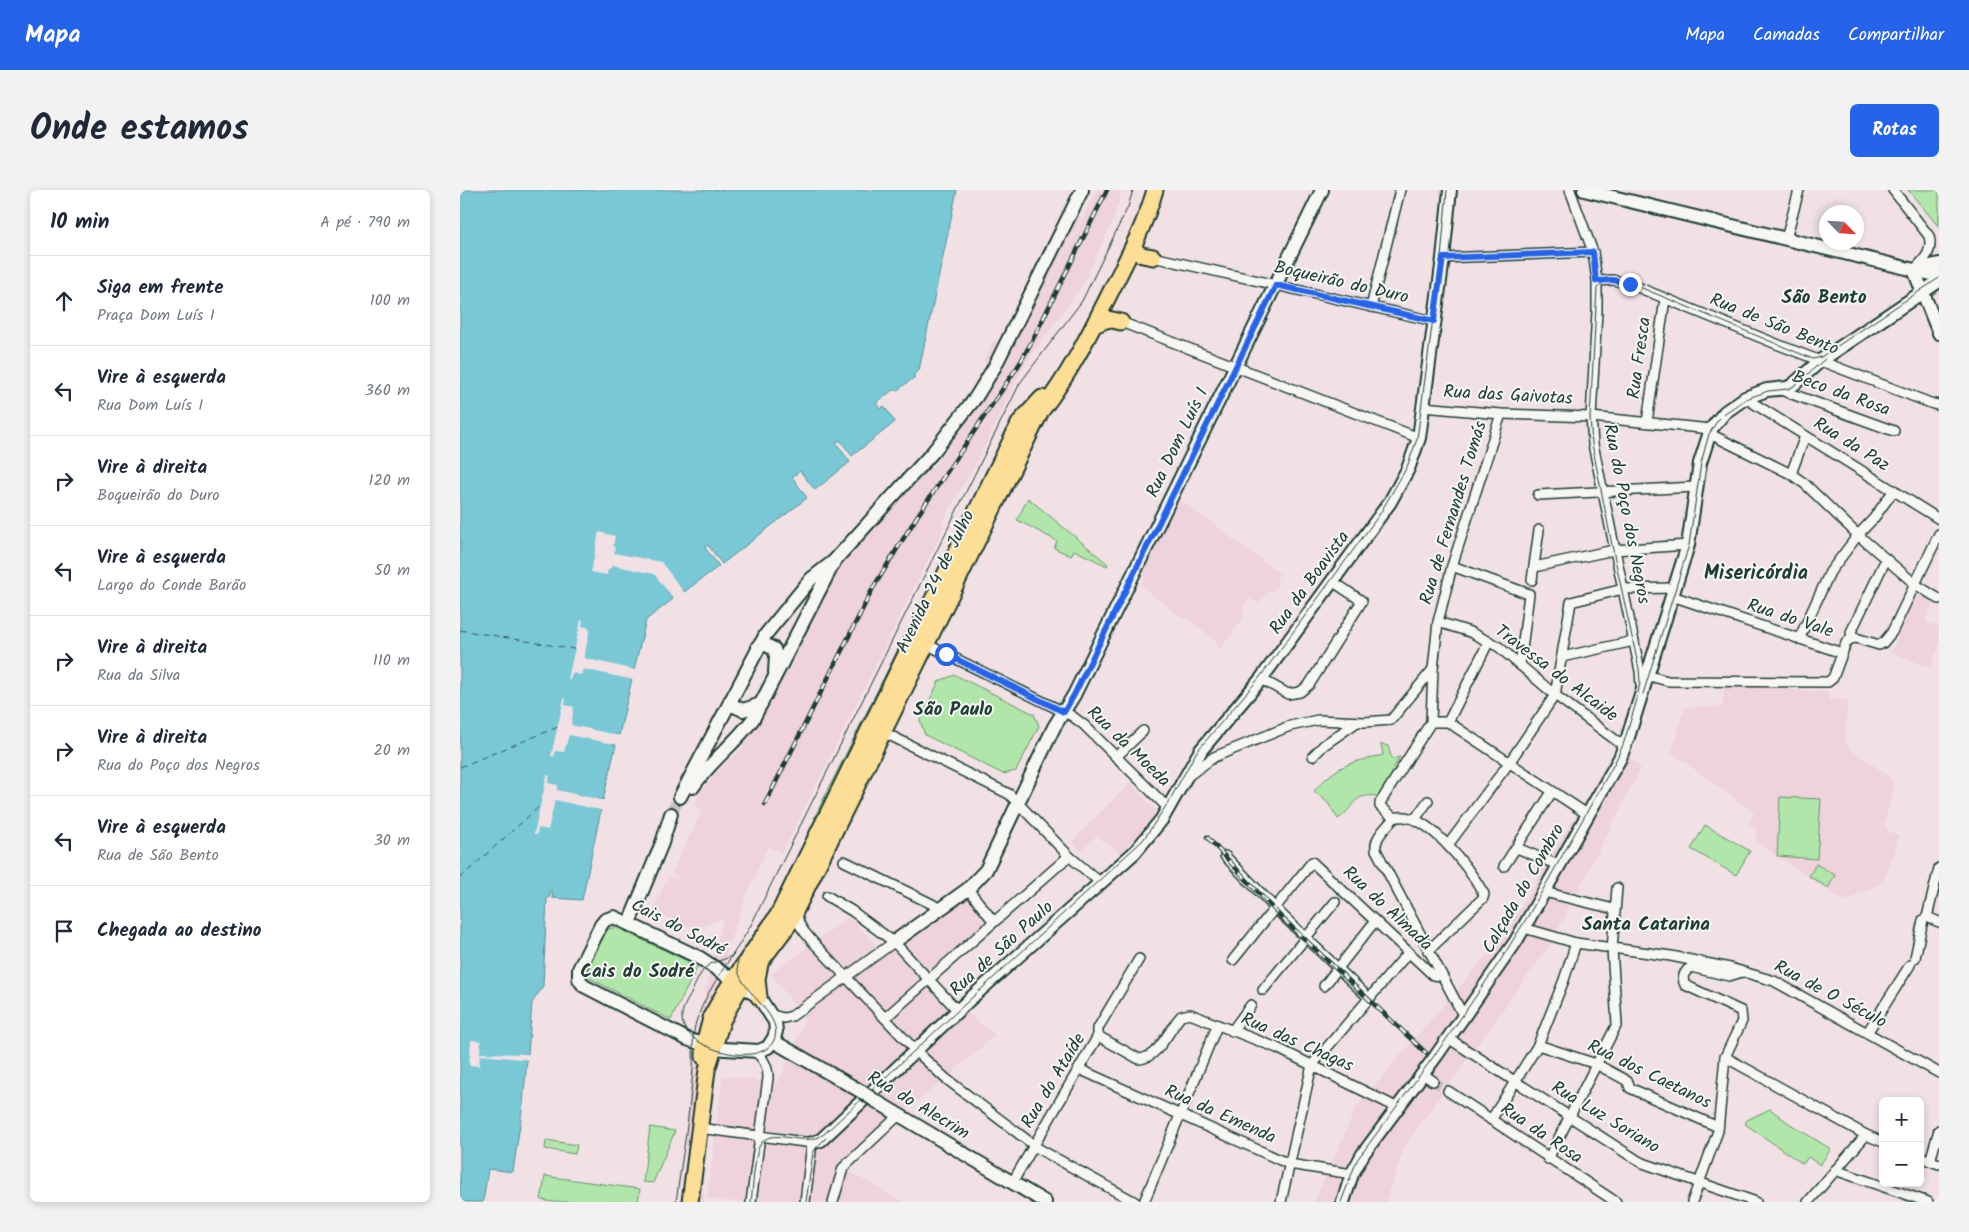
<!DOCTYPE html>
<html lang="pt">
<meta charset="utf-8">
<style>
:root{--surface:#fff;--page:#f2f2f3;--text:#1f2937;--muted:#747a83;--line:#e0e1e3;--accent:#2563eb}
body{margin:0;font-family:Kalam,sans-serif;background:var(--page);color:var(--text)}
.controls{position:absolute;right:15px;bottom:15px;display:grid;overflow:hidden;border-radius:8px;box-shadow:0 2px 8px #0003}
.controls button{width:45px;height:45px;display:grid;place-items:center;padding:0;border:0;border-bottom:1px solid var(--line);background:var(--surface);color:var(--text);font:25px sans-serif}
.compass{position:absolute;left:1359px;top:15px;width:45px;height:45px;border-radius:50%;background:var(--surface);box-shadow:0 2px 8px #0003;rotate:115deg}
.stop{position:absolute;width:15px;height:15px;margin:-11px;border:4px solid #2563eb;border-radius:50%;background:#fff}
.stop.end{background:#2563eb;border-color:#fff;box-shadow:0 1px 5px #0008}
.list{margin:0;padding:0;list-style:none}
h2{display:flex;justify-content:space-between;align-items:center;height:65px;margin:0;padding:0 20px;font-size:21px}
h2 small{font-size:16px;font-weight:400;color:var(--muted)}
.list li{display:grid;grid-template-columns:32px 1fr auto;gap:15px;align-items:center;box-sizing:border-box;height:90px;padding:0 20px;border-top:1px solid var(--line)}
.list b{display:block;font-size:19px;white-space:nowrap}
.list p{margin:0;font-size:16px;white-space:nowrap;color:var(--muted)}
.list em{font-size:16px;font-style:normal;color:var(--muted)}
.icon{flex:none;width:28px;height:28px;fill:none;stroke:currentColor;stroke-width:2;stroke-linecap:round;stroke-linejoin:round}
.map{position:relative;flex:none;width:1479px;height:1012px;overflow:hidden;border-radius:8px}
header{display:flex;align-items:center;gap:30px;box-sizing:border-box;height:70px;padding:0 25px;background:var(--accent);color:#fff}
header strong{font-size:24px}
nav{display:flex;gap:28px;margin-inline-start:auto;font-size:18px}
.intro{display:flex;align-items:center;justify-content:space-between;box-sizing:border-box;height:120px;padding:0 30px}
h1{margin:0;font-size:35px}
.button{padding:12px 22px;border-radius:8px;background:var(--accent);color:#fff;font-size:18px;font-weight:700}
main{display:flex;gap:30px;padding:0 30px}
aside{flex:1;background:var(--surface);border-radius:8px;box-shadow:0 2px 8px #0003}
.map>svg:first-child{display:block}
</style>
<header>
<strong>Mapa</strong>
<nav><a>Mapa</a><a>Camadas</a><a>Compartilhar</a></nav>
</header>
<div class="intro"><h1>Onde estamos</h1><a class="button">Rotas</a></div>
<main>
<aside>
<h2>10 min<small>A pé · 790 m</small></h2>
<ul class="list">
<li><svg class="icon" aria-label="ahead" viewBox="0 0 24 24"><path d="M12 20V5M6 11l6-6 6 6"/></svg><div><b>Siga em frente</b><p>Praça Dom Luís I</p></div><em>100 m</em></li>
<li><svg class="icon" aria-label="left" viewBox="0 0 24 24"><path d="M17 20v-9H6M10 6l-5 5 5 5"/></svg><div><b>Vire à esquerda</b><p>Rua Dom Luís I</p></div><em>360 m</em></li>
<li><svg class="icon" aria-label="right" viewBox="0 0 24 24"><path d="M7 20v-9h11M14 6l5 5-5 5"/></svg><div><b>Vire à direita</b><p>Boqueirão do Duro</p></div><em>120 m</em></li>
<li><svg class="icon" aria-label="left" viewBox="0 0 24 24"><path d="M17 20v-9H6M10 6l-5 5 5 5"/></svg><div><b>Vire à esquerda</b><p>Largo do Conde Barão</p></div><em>50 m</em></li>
<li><svg class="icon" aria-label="right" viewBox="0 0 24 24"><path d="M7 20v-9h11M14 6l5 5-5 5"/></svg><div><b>Vire à direita</b><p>Rua da Silva</p></div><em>110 m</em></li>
<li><svg class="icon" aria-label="right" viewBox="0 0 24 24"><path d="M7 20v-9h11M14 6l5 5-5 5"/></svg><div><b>Vire à direita</b><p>Rua do Poço dos Negros</p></div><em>20 m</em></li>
<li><svg class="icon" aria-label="left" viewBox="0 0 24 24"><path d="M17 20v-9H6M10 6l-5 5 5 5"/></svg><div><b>Vire à esquerda</b><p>Rua de São Bento</p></div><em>30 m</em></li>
<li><svg class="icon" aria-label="arrive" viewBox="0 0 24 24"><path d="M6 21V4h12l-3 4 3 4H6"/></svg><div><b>Chegada ao destino</b></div></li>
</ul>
</aside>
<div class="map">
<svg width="1479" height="1012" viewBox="0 0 1479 1012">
<rect width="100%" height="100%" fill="#f1e1e5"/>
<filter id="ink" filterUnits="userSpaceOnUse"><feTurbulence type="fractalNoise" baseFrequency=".02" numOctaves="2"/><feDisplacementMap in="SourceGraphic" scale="10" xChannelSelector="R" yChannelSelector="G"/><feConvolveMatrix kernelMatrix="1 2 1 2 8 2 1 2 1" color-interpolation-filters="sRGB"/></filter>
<g filter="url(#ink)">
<g fill="#eed2dc">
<polygon points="613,0 630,0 618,25 622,27 575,124 637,0 662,0 653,31 623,94 564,175 514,277 487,323 482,333 484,336 480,346 322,663 308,656 284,711 269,753 257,811 240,985 245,1012 232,1012 228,989 226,951 228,903 248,788 263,730 261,729 233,740 231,735 221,735 192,721 209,686 218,690 220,688 211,684 243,619 235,615 240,602 256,583 283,558 346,430 379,374 468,277 472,279 490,255 518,197 514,194 516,189 520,191 528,174 523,172 533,150 539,152 602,19"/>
<polygon points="719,311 722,311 820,384 817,388 817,396 812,402 809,401 798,414 790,408 783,417 784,428 760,459 756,452 725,427 723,429 680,395 684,387 683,382"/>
<polygon points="1457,399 1474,409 1465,431 1479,437 1479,455 1471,478 1431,463"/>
<polygon points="1264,495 1369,502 1369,510 1388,510 1385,549 1388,557 1429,587 1433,593 1433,602 1424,633 1429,642 1439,645 1424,692 1384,711 1297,652 1296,638 1289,634 1294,623 1211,562 1225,517 1263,517"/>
<polygon points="1158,555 1181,578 1091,753 945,955 925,1012 854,1012 897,916 1043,746"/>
<polygon points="670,593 695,620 695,625 691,631 660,664 647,652 645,653 638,646 639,643 621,661 612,651"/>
<polygon points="508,707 528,732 460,791 490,821 501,826 506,822 535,845 489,886 439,925 384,979 443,1012 276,1012 247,1008 263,886 318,893 345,829 311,784 389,727 415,754 433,762"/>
</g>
<g fill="#b0e6a9" stroke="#68926e">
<polygon points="1448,0 1479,0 1479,37"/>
<polygon points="568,308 648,374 647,376 614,360 611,366 594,358 597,351 557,330"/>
<polygon points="451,433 454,435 360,631 354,628"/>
<polygon points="495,485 574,524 579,536 556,581 543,584 465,545 460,530 479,491"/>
<path d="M921,554L928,556L932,569L940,567L934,577L935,582L924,601L918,606C890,603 896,618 878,629L868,613L854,601C877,575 890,572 923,565Z"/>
<polygon points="1320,607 1361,609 1357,669 1317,666"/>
<polygon points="1245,635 1290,661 1276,685 1231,659"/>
<polygon points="1356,674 1375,685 1368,698 1349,686"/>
<polygon points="155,737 238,776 211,830 129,788 127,783 128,776 144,743 149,739"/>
<polygon points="1310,919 1330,934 1371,959 1360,975 1348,967 1343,974 1285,934 1287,930"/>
<polygon points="190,937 215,941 193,993 183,992"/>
<polygon points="86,950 117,955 115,964 85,959"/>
<polygon points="85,986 180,999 178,1012 94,1012 81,1010"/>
</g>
<polygon fill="#79c8d6" stroke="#559095" points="0,0 497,0 459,180 453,185 455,187 436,201 434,199 416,213 420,219 424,216 435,232 392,266 380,250 376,253 390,272 355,300 340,281 332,287 347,308 262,374 248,355 245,358 259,376 224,402 216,392 207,400 213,409 186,430 174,480 166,479 164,488 172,489 159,545 152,544 150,553 156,555 143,610 137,609 135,619 141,620 122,710 92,708 92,701 90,701 89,708 87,708 83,796 72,813 68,864 64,864 63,869 67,870 63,914 53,982 28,979 23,1012 0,1012"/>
<g fill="#f1e1e5">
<polygon points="139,342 155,346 153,356 155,358 154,363 201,372 224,402 222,404 216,396 210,400 216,408 214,409 194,384 152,375 151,378 148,379 147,385 131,382"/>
<polygon points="121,430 123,430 122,436 130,438 124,468 175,480 174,482 168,481 167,486 173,487 173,490 123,479 121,485 112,483 110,489 108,489"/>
<polygon points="104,508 106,509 105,515 114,517 111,535 161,546 159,548 154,547 153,551 157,553 158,555 109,545 104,562 95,561 94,567 91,566"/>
<polygon points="87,585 90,586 88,593 98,595 97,600 146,611 144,613 139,612 138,617 143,618 144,621 95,610 88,640 78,638 77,645 74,644"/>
<polygon points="11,850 21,851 20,863 70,864 66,866 70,870 20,865 19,876 9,875"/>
</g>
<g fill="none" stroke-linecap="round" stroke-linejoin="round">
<g stroke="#315954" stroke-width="1" stroke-dasharray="6 5" stroke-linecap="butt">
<polyline points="0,440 114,459"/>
<polyline points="0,577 98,537"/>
<polyline points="0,688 81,615"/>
</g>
<polyline stroke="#c7c0c2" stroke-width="9" stroke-dasharray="9 4.5" stroke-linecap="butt" points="973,891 988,901"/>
<polyline stroke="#c7c0c2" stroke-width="12" stroke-dasharray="12 6" stroke-linecap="butt" points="211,624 220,607"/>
<defs>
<g id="street">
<polyline points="1110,0 1133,62 1137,91 1137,121 1131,227 1133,254 1180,481 1181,495"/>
<path d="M1433,0L1469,46C1473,61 1465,69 1455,79"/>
<polyline points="1326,49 1339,0"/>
<polyline points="693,67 974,131"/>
<polyline points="983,68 1133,62"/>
<polyline points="1137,91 1153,90 1170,94 1319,155 1473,214 1479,215"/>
<polyline points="911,117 940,0"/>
<polyline points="661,132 959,248"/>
<polyline points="1321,200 1434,241"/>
<polyline points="1285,208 1479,329"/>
<polyline points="963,217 1041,224 1131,227 1251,239"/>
<polyline points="1187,232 1205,109"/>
<polyline points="1248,243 1331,284 1345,294 1398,345 1455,394 1479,409"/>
<polyline points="1331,284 1345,246"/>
<polyline points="1078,305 1236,297"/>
<polyline points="992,376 1069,404 1060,475"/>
<polyline points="1074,377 1154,360 1228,355"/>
<polyline points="1072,390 1079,340"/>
<polyline points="1212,406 1382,463"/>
<polyline points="978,432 1010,442 1039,457 1095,505 1165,557"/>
<polyline points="1392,448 1391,442 1426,369"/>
<polyline points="1339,449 1370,382 1398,345 1414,328 1434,300"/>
<polyline points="466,454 612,526 624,535 708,618"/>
<polyline points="1102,467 1174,451"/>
<polyline points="1182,484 1208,491 1368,492 1373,488 1386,453 1390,449 1396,448 1419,455 1423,453 1432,442 1479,344"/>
<polyline points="801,489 828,504 840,502 849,495 902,411 872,391"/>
<polyline points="971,532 988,532 1127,624"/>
<polyline points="988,532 1029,451"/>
<polyline points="423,542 549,604 609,666 641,693"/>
<polyline points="853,566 864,555 897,532"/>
<polyline points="656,567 683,541"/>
<polyline points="728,586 754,567 830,536 858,530 905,532 931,530 973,479"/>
<polyline points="934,628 920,616 920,613 971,532 973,479 978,432 992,376 1041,224"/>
<path d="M934,628C926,638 914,647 916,660L1004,827"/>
<path d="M934,628C965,617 1010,680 1024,704L1023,708L968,761"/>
<polyline points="955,629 968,611"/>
<polyline points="988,655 1049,573 1095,505 1111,412 1163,399 1214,398"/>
<polyline points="1057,658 1098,675"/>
<polyline points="765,666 821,724 910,809"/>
<polyline points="384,671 472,714 479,719"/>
<polyline points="1044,676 1092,602"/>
<polyline points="508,699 534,732"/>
<polyline points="1084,702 1154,719"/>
<polyline points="367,706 392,721 434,752 498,821"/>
<path d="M337,722C337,735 345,743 353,752L456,861L485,888L579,959L675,1012"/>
<polyline points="1467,727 1479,732"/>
<polyline points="1064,738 1116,753 1211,766 1270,778 1314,791 1479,883"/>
<polyline points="1455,768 1463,730 1467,727 1479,678"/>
<polyline points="773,770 852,672 973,785 981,786"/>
<polyline points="864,796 912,735"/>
<polyline points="803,800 875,712"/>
<polyline points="312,825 324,828 332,826 434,752"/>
<polyline points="425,828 609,666"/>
<polyline points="772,841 791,815"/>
<polyline points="1407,843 1450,775"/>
<polyline points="638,846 638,838 679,769"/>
<polyline points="988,848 1180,972 1296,1012"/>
<polyline points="1078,855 1136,874 1164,889 1168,892 1170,898 1258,937"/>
<polyline points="1265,867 1406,945 1423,952"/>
<polyline points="619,879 829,974 892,984"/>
<polyline points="963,884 973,891"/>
<polyline points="988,901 1156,1012"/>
<polyline points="1031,930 1078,855 1104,790 1116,753"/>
<polyline points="239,938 352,953 345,1012"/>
<polyline points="1460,967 1479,974"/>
<polyline points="1088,969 1157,834 1152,759 1157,698"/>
<polyline points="1470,971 1479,940"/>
<polyline points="1375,980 1468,1012"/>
<path d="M552,993L638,846L679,869C699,868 709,839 721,826L730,824L817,858L938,918"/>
<path d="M291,1012L308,888C308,876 304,868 294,861"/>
<polyline points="373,1012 383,978 439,925"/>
<polyline points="684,1012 757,836"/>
<polyline points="821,1012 852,875 948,763"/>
<path d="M1232,1012L1258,941L1265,867L1282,831L1281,821L1225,795C1221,787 1224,782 1231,777L1269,786L1282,782"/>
<polyline points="1348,1012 1406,945"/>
</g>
<g id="secondary">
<polyline points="1124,0 1479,86"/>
<polyline points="1457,79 1479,74"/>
<polyline points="1454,80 1479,143"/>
<polyline points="298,456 304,454 314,459 316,466 315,482"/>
<polyline points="270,511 274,516 283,520 301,514"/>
<path d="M233,597C250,571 275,554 293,529L374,372"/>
<polyline points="220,607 306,444 351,389 374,371 473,262 516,207 535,176 622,0"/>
<polygon points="154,727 240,768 299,807 315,832 316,841 314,848 308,857 299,861 265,859 248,856 227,849 124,796 119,789 119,779 141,735 145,730"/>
<polyline points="169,733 202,653 211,624"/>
<polyline points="434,752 508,699 526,680 594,537 614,505 862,0"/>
<polyline points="313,851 402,902"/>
<polyline points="414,910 585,1012"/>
<polyline points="352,953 361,950 510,809 675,662 702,629 741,560 801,489 930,312 948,279 959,248 983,68 990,0"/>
<polyline points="883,1012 892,984 903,964 976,866 1056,751 1160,568 1168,547 1228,355 1240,273 1251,239 1265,222 1285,208 1307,200 1327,198 1333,195 1360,171 1479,91"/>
</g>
<g id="primary">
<path d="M674,56C677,66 684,65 693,67"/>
<polyline points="634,135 648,129 661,132"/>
<polyline points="299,807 297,789 300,774"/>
<polyline points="244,867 244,854 252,825 265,802 318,725 560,232 582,208"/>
<path d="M230,1012L247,880L262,831L277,803L329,734L581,221C610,184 631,141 652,99C668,67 685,35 695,0"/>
</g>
</defs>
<use href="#street" stroke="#1f3d34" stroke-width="12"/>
<use href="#secondary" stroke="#1f3d34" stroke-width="16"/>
<use href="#primary" stroke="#1f3d34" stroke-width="19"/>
<use href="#street" stroke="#f6f6f2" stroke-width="9"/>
<use href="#secondary" stroke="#f6f6f2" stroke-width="12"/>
<use href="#primary" stroke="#fcde96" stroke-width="15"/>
<g stroke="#1f3d34" stroke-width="1">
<polyline points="1183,504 1229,355 1241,273 1249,244 1258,230 1265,223 1286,209 1308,201 1328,199 1334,196 1365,169"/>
<path d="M274,764C266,771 254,770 246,777C239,784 235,795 231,804C227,811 221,820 222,828C222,858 297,879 313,852C327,828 282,803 278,780C276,772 280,766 284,759"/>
<path d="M216,1012C222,968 230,923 233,879C234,862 231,845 237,829C249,794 275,765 292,733L560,193L622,111L668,17L673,0"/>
<path d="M291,1012C293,998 294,970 299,957C310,933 343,960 364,944L683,650L708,613L737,561L800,487L919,325L947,277L957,249L981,68L987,0"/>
<polyline points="346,1012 353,963 356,958 366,948"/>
<polyline points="881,1012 897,970 985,851 1040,771 1068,726 1154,574 1163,555 1176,513 1180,493 1179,479 1153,360 1132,254 1130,227 1137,98 1147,89 1160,90 1170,93 1353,169 1361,167 1479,88"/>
</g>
<defs>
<g id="rail">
<polyline points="305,614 413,398 456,328 560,173 573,149 647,0"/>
<polyline points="747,647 821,727 966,863"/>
</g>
</defs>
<use href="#rail" stroke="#1f3d34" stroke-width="4.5"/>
<use href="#rail" stroke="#f6f6f2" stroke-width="2.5" stroke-dasharray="8" stroke-linecap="butt"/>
<defs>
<polyline id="secondary-bridge" points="402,902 414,910"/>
</defs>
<use href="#secondary-bridge" stroke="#1f3d34" stroke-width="16" stroke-linecap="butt"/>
<use href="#secondary-bridge" stroke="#f6f6f2" stroke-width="12"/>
</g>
</g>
<g fill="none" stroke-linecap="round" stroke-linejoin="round" filter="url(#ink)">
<polyline stroke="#2563eb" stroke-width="6" points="486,464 604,522 614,505 816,95 974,131 983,68 1133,62 1136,91 1153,90 1170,94"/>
</g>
<g text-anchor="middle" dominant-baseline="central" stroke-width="4" stroke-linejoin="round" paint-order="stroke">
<g font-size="18" fill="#1f3d34" stroke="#f6f6f2">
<text transform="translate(881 93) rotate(13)">Boqueirão do Duro</text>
<text transform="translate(1314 135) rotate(22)">Rua de São Bento</text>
<text transform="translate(1180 168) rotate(-82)">Rua Fresca</text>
<text transform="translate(1381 204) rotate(20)">Beco da Rosa</text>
<text transform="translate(1048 206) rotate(3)">Rua das Gaivotas</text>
<text transform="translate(718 253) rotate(-64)">Rua Dom Luís I</text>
<text transform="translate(1391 255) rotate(32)">Rua da Paz</text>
<text transform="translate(994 323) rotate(-73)">Rua de Fernandes Tomás</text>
<text transform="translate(1166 324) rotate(79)">Rua do Poço dos Negros</text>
<text transform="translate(476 392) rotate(-64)">Avenida 24 de Julho</text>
<text transform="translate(850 393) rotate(-54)">Rua da Boavista</text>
<text transform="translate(1330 429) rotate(18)">Rua do Vale</text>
<text transform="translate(1096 484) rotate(37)">Travessa do Alcaide</text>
<text transform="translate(668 557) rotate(44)">Rua da Moeda</text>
<text transform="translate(1064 699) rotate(-60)">Calçada do Combro</text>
<text transform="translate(927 719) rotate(43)">Rua do Almada</text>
<text transform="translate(218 738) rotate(27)">Cais do Sodré</text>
<text transform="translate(542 759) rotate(-42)">Rua de São Paulo</text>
<text transform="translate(1370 805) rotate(28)">Rua de O Século</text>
<text transform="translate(837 853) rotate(24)">Rua das Chagas</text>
<text transform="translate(1189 885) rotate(26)">Rua dos Caetanos</text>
<text transform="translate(594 891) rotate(-59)">Rua do Ataíde</text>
<text transform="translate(458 916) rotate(31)">Rua do Alecrim</text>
<text transform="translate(760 925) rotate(24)">Rua da Emenda</text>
<text transform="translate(1145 928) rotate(31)">Rua Luz Soriano</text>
<text transform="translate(1081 944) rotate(34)">Rua da Rosa</text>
</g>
<g font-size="19" font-weight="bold" fill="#1f3d34" stroke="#f6f6f2">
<text x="1364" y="108">São Bento</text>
<text x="493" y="520">São Paulo</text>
<text x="1186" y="735">Santa Catarina</text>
<text x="177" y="782">Cais do Sodré</text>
</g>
<g font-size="20" font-weight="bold" fill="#1f3d34" stroke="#f6f6f2">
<text x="1296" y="384">Misericórdia</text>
</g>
</g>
</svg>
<div class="controls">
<button>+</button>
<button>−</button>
</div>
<svg class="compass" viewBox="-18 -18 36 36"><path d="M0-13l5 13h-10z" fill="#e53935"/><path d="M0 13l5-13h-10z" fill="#747a83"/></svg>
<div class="stop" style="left:486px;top:464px"></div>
<div class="stop end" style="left:1170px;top:94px"></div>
</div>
</main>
